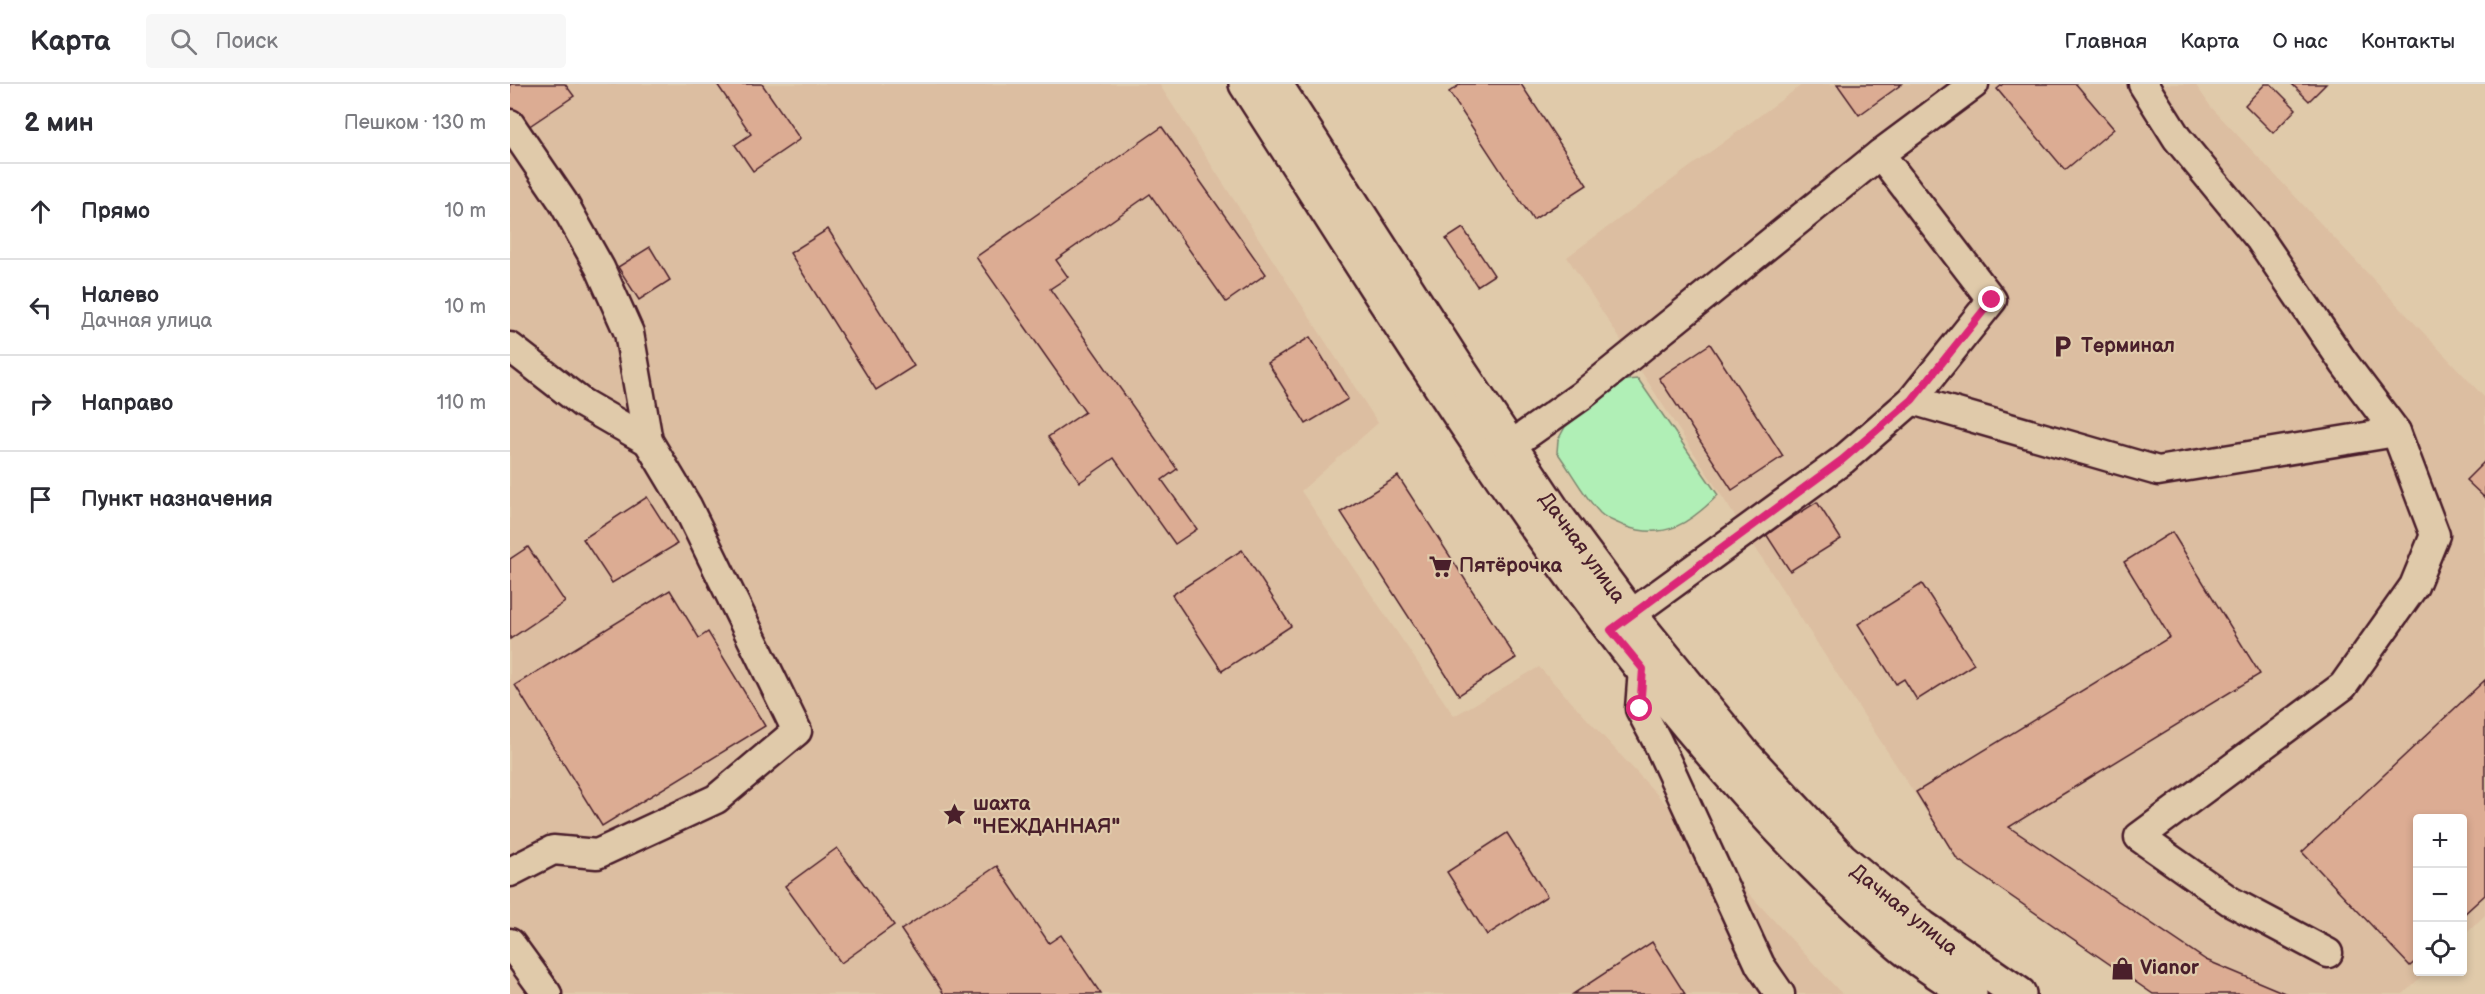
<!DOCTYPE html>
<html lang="ru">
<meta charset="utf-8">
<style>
:root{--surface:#fff;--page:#f7f7f7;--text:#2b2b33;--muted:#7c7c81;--line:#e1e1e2}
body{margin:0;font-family:"Balsamiq Sans",sans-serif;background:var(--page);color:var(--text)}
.controls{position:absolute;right:18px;bottom:18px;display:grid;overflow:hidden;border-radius:6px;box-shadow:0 3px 9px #0003}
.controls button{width:54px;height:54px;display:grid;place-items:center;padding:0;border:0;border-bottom:2px solid var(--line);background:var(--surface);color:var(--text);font:30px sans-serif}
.stop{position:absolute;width:18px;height:18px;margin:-14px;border:4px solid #db2777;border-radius:50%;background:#fff}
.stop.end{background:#db2777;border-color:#fff;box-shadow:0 2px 6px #0008}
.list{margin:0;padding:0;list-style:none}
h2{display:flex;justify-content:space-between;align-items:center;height:78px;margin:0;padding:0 24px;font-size:26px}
h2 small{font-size:20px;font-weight:400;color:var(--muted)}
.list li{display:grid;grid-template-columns:39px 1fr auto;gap:18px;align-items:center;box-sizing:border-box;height:96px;padding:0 24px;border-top:2px solid var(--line)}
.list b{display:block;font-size:22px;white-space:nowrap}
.list p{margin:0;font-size:20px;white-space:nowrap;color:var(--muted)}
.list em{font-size:20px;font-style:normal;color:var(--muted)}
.icon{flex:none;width:33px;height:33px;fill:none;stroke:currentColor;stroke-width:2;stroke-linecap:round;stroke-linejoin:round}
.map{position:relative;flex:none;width:1975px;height:910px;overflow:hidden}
header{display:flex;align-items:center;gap:36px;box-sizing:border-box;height:84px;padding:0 30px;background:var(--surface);border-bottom:2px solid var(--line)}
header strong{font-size:28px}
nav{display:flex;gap:33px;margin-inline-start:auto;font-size:21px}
.search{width:420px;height:54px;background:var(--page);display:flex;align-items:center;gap:15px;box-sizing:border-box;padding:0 21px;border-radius:6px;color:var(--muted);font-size:22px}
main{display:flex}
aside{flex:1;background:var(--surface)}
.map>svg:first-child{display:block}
</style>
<header>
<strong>Карта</strong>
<div class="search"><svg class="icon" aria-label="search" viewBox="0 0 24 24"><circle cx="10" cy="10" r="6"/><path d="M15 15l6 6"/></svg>Поиск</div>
<nav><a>Главная</a><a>Карта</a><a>О нас</a><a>Контакты</a></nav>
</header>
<main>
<aside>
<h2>2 мин<small>Пешком · 130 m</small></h2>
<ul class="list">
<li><svg class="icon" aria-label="ahead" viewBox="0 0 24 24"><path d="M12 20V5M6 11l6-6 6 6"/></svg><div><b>Прямо</b></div><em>10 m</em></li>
<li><svg class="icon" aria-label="left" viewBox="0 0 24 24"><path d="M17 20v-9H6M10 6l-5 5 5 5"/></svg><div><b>Налево</b><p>Дачная улица</p></div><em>10 m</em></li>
<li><svg class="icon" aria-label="right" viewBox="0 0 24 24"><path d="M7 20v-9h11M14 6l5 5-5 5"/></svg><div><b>Направо</b></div><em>110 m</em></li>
<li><svg class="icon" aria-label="arrive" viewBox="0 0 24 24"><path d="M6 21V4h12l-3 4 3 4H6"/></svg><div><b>Пункт назначения</b></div></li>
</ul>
</aside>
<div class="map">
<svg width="1975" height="910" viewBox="0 0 1975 910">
<rect width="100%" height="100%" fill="#e0caaa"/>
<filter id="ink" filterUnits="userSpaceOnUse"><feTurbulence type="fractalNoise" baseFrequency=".0167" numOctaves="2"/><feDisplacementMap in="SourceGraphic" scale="12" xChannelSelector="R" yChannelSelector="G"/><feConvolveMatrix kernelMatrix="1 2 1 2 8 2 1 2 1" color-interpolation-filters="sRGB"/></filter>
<g filter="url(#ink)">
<g fill="#dcbea1">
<polygon points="0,0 649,0 868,339 791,407 944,632 1029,583 1332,910 0,910"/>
<polygon points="1293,0 1685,0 1701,23 1975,314 1975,831 1953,853 1952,734 1908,734 1908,888 1916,888 1893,910 1643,910 1447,775 1057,173"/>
</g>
<path fill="#b0efb6" stroke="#7d8770" stroke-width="1.5" d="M1128,295L1208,411C1180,439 1155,457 1114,442C1106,438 1096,435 1090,429C1073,411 1061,387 1047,368L1048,356L1055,343L1116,296Z"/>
<g fill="#dcac93" stroke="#4a1f2b" stroke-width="1.5">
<polygon points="0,0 55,0 64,12 15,45 0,23"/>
<polygon points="207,0 252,0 290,55 243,87 225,61 241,50"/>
<polygon points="951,0 1011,0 1077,101 1023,136 939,8"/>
<polygon points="1327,0 1392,0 1349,31"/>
<polygon points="1493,0 1566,0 1604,45 1555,86 1487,5"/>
<polygon points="1755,0 1761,0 1786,25 1763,49 1735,21"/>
<polygon points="1782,0 1816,0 1799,17"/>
<polygon points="652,43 756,190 716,218 640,110 546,176 558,193 540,205 667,385 652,396 687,445 665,460 604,374 570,398 538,353 575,328 466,173"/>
<polygon points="953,144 984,191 967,202 936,155"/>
<polygon points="318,145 404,282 366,306 280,169"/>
<polygon points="140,163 160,196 129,216 108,183"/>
<polygon points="800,253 838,315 796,340 758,279"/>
<polygon points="1200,260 1273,372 1222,406 1149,294"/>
<polygon points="1975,377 1975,414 1956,396"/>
<polygon points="888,392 1006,574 949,611 831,428"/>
<polygon points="137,413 167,460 102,499 73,455"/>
<polygon points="1307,418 1331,455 1280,487 1256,450"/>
<polygon points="1662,448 1750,590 1499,743 1696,876 1777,910 1643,910 1447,775 1406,708 1660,553 1614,478"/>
<polygon points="18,463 55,518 0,555 0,475"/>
<polygon points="732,466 781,542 712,587 662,511"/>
<polygon points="1412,500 1464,580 1407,616 1394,595 1386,600 1348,540"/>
<polygon points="160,506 189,554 198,548 255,642 92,742 5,601"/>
<polygon points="1975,596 1975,811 1952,832 1952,734 1908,734 1908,875 1900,882 1792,768"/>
<polygon points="997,749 1037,812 977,851 937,788"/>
<polygon points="327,764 384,841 331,879 275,802"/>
<polygon points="487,782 539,859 551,851 591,910 434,910 391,846"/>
<polygon points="1142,858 1175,910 1063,910"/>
</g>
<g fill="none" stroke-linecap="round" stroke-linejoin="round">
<defs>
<g id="minor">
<polyline points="1633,0 1667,54 1749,154 1834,279 1886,348 1925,451 1904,502 1833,602 1629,753 1720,817 1818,869"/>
<polyline points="0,40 53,118 90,184 119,249 138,357 177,422 287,647 206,715 87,770 43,766 0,788"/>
<polyline points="0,263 72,319 138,357"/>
<polyline points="1402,316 1648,387 1886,348"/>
<polyline points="1000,362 1071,312 1370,70"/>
<polyline points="1120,531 1333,376 1402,316 1482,216 1370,70 1464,0"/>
<polyline points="1133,585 1130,625 1147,657 1250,881 1270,910"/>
<polyline points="0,859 37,910"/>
</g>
<g id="major">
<path d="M736,0C869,206 996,416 1150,607C1223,697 1300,783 1388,859C1410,878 1436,893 1460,910"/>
<polyline points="765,0 951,289 1046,431 1120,531 1234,671 1331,775 1412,843 1509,910"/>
</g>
</defs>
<use href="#minor" stroke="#4a1f2b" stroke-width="33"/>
<use href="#major" stroke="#4a1f2b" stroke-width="38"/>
<use href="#minor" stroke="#e0caaa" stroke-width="28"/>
<use href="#major" stroke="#e0caaa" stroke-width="33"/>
</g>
</g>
<g fill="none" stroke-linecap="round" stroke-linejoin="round" filter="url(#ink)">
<polyline stroke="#db2777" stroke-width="8" points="1130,625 1133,585 1101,546 1332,376 1402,316 1482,216"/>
</g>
<defs>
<symbol id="parking-bare" viewBox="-9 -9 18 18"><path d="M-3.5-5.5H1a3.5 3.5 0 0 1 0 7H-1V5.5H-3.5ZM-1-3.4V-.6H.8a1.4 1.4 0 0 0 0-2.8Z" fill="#4a1f2b" stroke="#e0caaa" stroke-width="2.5" paint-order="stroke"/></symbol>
<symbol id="supermarket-bare" viewBox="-9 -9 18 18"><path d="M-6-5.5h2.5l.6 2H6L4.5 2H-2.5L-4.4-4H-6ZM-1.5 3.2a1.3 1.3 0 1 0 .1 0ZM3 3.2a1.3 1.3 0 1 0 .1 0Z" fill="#4a1f2b" stroke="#e0caaa" stroke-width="2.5" paint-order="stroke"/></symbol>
<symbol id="sight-bare" viewBox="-9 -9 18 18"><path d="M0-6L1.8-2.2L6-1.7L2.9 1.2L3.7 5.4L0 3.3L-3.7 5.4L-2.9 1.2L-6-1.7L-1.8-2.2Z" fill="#4a1f2b" stroke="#e0caaa" stroke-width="2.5" paint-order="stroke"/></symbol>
<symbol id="shop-bare" viewBox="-9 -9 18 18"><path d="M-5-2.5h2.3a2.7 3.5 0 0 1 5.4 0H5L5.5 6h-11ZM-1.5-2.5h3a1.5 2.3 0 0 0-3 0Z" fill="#4a1f2b" stroke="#e0caaa" stroke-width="2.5" paint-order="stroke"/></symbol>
</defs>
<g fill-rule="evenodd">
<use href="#parking-bare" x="1536" y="246" width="33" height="33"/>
<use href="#supermarket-bare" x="914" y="466" width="33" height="33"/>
<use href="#sight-bare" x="428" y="714" width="33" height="33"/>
<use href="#shop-bare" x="1596" y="868" width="33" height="33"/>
</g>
<g text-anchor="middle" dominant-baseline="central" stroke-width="4.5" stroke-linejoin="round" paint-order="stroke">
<g font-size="20" font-weight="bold" fill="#4a1f2b" stroke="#e0caaa" text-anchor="start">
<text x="1571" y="262">Терминал</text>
<text x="949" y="482">Пятёрочка</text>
<text x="463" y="720">шахта<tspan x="463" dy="23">"НЕЖДАННАЯ"</tspan></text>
<text x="1630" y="884">Vianor</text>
</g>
<g font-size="20" fill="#4a1f2b" stroke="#e0caaa">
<text transform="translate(1072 464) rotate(54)">Дачная улица</text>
<text transform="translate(1394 826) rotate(39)">Дачная улица</text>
</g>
</g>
</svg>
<div class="controls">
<button>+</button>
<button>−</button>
<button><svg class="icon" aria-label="locate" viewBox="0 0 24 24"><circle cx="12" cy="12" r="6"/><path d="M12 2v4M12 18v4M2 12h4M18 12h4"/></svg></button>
</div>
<div class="stop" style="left:1130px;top:625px"></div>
<div class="stop end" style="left:1482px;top:216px"></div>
</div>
</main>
